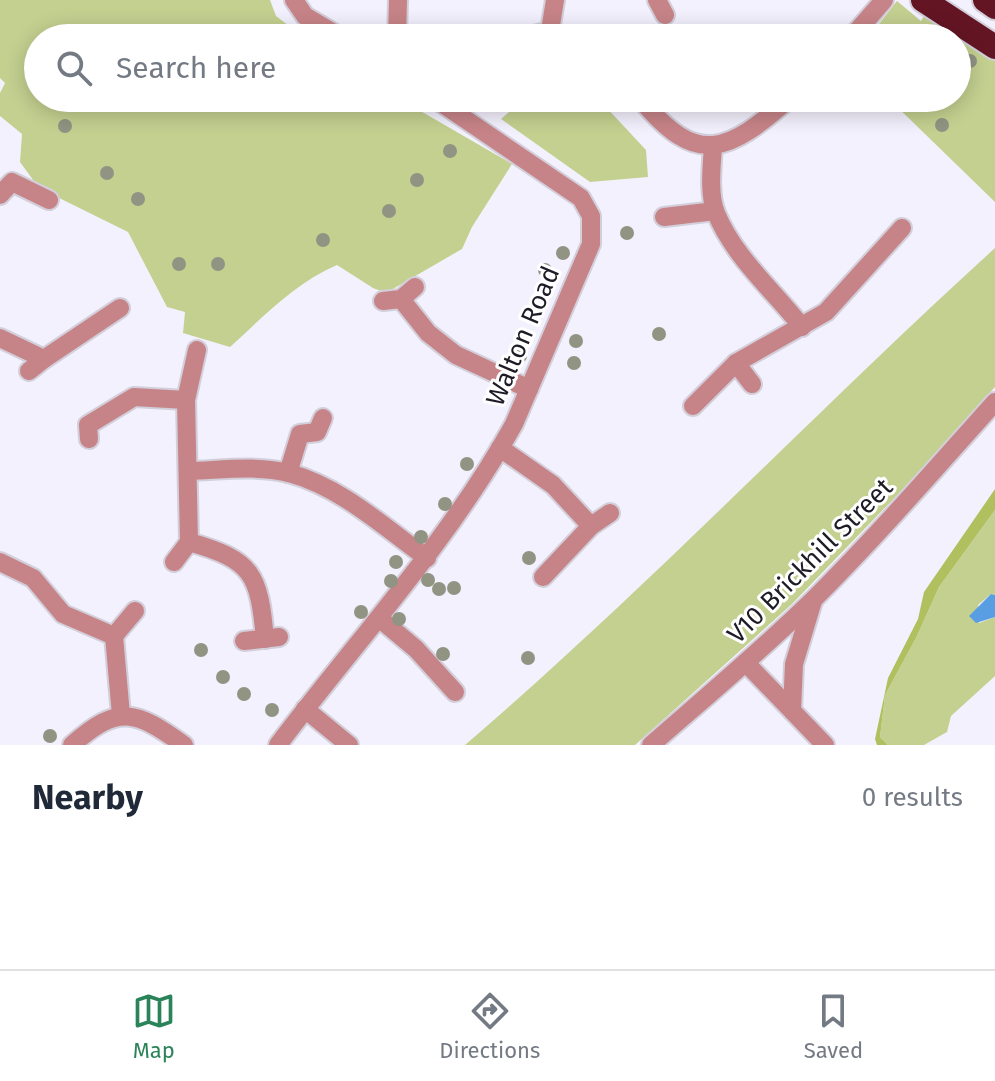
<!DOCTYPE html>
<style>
:root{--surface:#fff;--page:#f2f2f3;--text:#1f2937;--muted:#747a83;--line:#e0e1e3;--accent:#2b8459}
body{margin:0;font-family:"Fira Sans",sans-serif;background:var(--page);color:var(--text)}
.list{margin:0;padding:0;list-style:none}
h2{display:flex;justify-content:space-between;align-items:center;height:104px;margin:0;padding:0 32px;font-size:34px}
h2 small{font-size:26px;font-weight:400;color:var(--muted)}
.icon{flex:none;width:44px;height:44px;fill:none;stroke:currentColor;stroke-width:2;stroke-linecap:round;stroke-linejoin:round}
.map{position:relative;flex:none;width:995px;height:745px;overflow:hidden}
.search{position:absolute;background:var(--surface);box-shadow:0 4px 20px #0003;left:24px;right:24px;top:24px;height:88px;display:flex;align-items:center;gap:20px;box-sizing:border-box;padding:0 28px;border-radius:44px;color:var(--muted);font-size:30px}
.sheet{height:224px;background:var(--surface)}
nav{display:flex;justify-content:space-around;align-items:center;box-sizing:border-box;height:112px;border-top:2px solid var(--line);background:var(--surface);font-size:22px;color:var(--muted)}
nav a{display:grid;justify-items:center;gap:4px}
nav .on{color:var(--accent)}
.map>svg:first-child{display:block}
</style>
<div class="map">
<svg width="995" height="745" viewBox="0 0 995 745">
<rect width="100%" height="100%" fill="#f4f1fe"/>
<g fill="#c4d090">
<path d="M0,0H270L276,16L305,38H38V98H398L512,164L472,227L462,249L386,293L373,288L337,265C295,283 263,317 230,347L183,333L185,312L167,307L128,232L45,191L36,184L20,162L22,134L0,116V93L5,83L0,78Z"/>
<polygon points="897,1 921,21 927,11 995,60 995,202 888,98 957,98 957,38 868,38"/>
<polygon points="525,98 593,98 605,106 646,150 648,177 590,182 501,119"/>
<path d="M995,248V387L904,488L792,604L635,745H465C649,587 816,411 995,248Z"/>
<polygon points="995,510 995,595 991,594 978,605 979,623 995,617 995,676 951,716 947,732 924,745 888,745 880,737 885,695 916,638 939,587"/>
</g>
<polygon fill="#b0c05e" points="995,489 995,510 939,587 916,638 885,695 880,737 888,745 877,745 875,739 888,678 918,619 924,592"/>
<polygon fill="#599ee3" points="991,594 995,595 995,617 976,623 969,616"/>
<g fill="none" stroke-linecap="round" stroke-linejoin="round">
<defs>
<g id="minor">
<polyline points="294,0 305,16 342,38"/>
<polyline points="657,0 665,15"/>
<polyline points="550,31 555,0"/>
<polyline points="397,38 398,0"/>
<polyline points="522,38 550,31 567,38"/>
<polyline points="851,38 884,0"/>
<path d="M640,98C697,169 729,152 790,98"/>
<path d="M713,145C712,165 708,193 716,213C734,257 773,290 802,327"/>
<polyline points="0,195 12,182 49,200"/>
<polyline points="664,217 715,211"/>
<polyline points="401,299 428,333 456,355 529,389"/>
<polyline points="383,301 401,299 415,287"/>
<polyline points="0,338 44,359 120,308"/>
<polyline points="736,363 752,384"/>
<polyline points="29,371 44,359"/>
<polyline points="693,406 736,363 826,312 902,228"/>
<polyline points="89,439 88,425 134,397 186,400"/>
<polyline points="500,448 553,485 591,526"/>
<path d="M189,471C222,470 257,465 289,473C341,487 384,527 427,558"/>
<polyline points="288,473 300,434 317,432 323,418"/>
<polyline points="189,542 186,400 197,350"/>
<polyline points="0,562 33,578 63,614 114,636 121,715"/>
<path d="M174,562L189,542C253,560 259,574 265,639"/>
<polyline points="543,577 591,526 610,513"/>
<polyline points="379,618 416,649 455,692"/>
<polyline points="114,636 135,611"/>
<polyline points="244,641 279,637"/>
<polyline points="746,663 825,745"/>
<polyline points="305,709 349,745"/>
<polyline points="792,710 794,664 813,601"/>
<path d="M72,745C119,703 136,711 184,745"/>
<path d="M278,745C358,639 449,541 514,424L591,244V216L581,198L434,98"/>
<path d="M651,745C706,697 762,650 814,599C877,536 936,468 995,402"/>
</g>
<g id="highway">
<polyline points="923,0 995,47"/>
<polyline points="985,0 995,7"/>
</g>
</defs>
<use href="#minor" stroke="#d2cfdb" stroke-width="22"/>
<use href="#highway" stroke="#d2cfdb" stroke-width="28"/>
<use href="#minor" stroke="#c78488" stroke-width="18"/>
<use href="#highway" stroke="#641524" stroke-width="24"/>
</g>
<g fill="#919483">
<circle cx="970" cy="61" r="7"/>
<circle cx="942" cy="125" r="7"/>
<circle cx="65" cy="126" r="7"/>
<circle cx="450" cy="151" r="7"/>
<circle cx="107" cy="173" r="7"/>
<circle cx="417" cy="180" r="7"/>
<circle cx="138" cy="199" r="7"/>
<circle cx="389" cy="211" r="7"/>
<circle cx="627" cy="233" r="7"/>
<circle cx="323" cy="240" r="7"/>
<circle cx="563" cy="253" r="7"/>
<circle cx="179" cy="264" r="7"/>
<circle cx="218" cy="264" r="7"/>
<circle cx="545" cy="270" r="7"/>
<circle cx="659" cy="334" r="7"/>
<circle cx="576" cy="341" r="7"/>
<circle cx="520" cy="356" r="7"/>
<circle cx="574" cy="363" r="7"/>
<circle cx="467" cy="464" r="7"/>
<circle cx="445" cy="504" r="7"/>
<circle cx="421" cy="537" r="7"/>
<circle cx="529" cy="558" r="7"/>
<circle cx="396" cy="562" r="7"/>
<circle cx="428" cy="580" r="7"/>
<circle cx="391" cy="581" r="7"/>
<circle cx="454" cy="588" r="7"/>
<circle cx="439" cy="589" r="7"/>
<circle cx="361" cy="612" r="7"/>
<circle cx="399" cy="619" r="7"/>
<circle cx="201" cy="650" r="7"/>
<circle cx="443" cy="654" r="7"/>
<circle cx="528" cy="658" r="7"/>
<circle cx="223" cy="677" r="7"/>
<circle cx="244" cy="694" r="7"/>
<circle cx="272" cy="710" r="7"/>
<circle cx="50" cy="736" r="7"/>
</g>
<g text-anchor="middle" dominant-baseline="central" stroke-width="6" stroke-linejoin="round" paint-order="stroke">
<g font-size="26" fill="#1e1b26" stroke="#fff">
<text transform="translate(523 336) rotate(-67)">Walton Road</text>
<text transform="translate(810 561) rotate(-45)">V10 Brickhill Street</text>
</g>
</g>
</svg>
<div class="search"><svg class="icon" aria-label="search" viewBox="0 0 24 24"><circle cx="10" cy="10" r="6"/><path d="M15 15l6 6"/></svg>Search here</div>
</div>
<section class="sheet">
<h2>Nearby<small>0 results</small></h2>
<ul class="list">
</ul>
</section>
<nav>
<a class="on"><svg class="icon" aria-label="map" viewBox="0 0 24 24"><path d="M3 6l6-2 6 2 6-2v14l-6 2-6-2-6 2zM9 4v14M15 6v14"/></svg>Map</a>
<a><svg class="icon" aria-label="directions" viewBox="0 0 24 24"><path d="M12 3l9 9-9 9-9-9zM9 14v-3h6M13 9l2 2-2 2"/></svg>Directions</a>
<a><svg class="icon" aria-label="saved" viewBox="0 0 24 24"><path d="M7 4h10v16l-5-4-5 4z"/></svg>Saved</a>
</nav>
